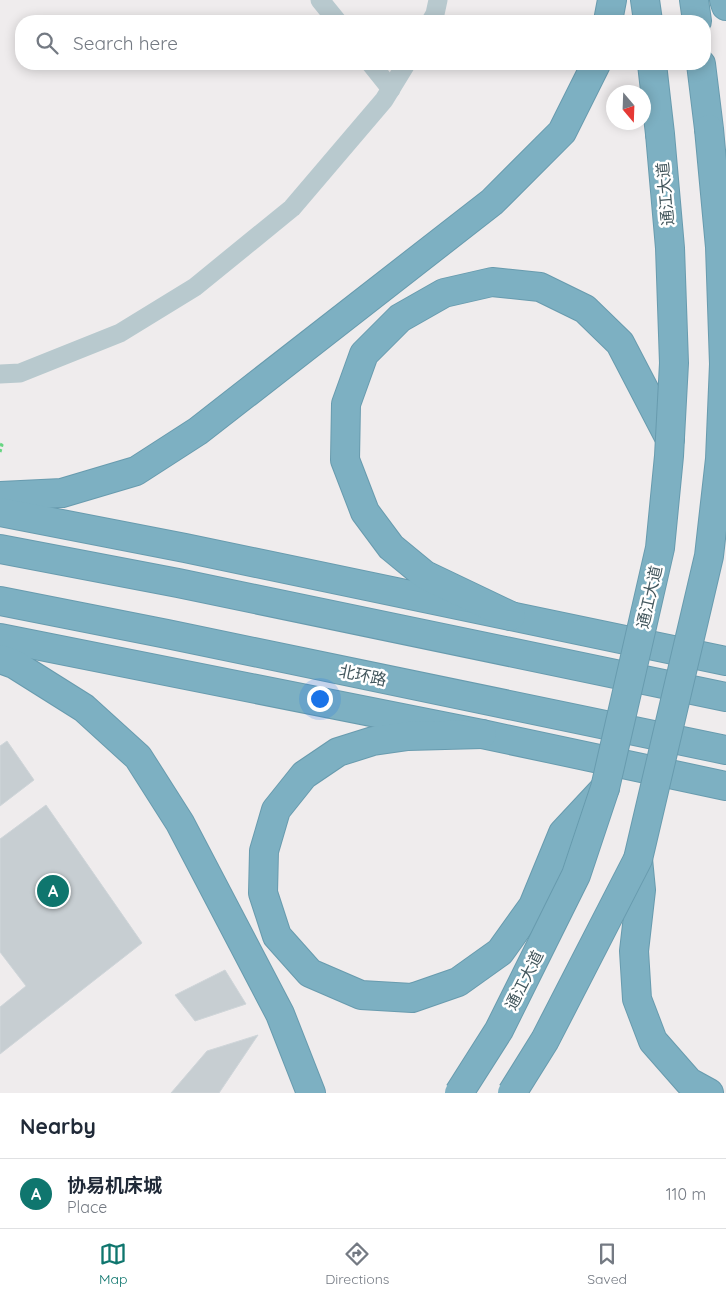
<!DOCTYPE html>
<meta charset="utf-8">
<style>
:root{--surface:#fff;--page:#f6f6f7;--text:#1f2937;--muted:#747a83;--line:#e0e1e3;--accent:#0f766e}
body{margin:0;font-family:Quicksand,"Noto Sans SC",sans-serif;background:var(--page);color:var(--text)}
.compass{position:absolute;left:606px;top:85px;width:45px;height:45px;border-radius:50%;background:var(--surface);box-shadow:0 2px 12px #0003;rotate:161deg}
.you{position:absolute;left:319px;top:698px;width:18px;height:18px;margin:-12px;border:4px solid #fff;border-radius:50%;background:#1a73e8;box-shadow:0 0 0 8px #1a73e833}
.badge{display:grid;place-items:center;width:32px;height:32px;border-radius:50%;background:var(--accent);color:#fff;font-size:16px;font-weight:700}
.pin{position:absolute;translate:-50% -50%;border:2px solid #fff;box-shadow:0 1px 5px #0006}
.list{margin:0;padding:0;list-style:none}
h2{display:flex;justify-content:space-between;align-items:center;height:65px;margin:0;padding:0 20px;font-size:21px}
h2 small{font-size:16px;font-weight:400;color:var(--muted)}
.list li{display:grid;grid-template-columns:32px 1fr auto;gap:15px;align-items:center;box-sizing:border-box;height:70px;padding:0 20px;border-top:1px solid var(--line)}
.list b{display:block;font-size:19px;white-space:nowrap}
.list p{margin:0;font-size:16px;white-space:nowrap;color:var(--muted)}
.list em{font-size:16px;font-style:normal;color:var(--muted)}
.icon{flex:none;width:28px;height:28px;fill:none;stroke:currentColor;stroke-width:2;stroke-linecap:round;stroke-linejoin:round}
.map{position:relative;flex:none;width:726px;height:1093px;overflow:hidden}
.search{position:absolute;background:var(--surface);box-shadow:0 2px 12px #0003;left:15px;right:15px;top:15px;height:55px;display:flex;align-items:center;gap:12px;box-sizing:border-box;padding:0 18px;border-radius:20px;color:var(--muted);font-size:19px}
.sheet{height:135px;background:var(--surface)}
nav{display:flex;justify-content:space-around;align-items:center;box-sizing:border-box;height:70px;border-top:1px solid var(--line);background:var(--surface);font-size:14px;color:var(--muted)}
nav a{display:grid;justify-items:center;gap:2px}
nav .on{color:var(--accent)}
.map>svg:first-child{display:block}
</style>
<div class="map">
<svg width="726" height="1093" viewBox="0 0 726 1093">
<rect width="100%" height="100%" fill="#efeced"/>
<g fill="#c7ced2" stroke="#cfd5d9">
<polygon points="7,741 34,780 0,806 0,746"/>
<polygon points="46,805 142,943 0,1054 0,1007 26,986 0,952 0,839"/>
<polygon points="225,970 246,1004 195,1021 175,995"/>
<polygon points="258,1035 219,1093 171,1093 207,1051"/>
</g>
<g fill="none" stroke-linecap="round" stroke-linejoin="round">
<defs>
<g id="highway">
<polyline points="645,0 648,21"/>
<polyline points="694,0 697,21"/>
<polyline points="724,0 726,6"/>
<polyline points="608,21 612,0"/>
<polyline points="652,64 660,134"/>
<polyline points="701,64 709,129"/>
<polyline points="0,496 62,493 136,471 198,431 492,202 562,132 596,64"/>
<polyline points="0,512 185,548 726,661"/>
<polyline points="0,549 178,583 726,697"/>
<polyline points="0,601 167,634 726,750"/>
<polyline points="511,616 425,575 391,547 365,512 345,460 346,404 364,354 400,318 444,293 492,282 540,287 585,309 620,343 670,439"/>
<polyline points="0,638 482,734 726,786"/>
<polyline points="0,659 14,664 84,708 138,757 180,823 280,1014 311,1093"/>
<polyline points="482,734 408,736 373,741 338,752 304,775 276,810 264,851 263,893 277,936 310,973 361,995 412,998 458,982 500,952 533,906 563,833 605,788"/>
<polyline points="638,859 641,890 634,951 637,999 653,1041 689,1082 709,1093"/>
</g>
</defs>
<use href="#highway" stroke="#689bae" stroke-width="30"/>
<polyline stroke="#68d583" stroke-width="3" stroke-dasharray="4 2.5" stroke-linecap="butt" points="0,444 2,445 0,452"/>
<g stroke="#b8c9ce" stroke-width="19">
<polyline points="320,0 337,21"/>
<polyline points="431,21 435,14 438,0"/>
<polyline points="371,64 391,89"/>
<polyline points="0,374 20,373 120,333 195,287 292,208 384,100 406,64"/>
</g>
<use href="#highway" stroke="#7db0c2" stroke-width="28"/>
<defs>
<g id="highway-bridge">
<polyline points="459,1093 499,1030 576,875 605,788 660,548 669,456 674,363 670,248 660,134"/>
<polyline points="512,1093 545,1040 638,859 709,556 720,459 724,364 720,247 709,129"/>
</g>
</defs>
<use href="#highway-bridge" stroke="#689bae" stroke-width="30" stroke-linecap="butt"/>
<use href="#highway-bridge" stroke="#7db0c2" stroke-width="28"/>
</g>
<g text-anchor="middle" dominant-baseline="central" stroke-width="5" stroke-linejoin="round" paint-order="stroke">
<g font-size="16" fill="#42565c" stroke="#fff">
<text transform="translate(665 194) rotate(-95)">通江大道</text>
<text transform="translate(649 597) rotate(-77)">通江大道</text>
<text transform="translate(363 675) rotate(12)">北环路</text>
<text transform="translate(524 980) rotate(-63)">通江大道</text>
</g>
</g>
</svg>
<svg class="compass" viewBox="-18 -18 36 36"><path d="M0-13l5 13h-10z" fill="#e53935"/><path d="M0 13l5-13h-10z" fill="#747a83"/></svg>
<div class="you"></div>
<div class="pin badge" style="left:53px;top:891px">A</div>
<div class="search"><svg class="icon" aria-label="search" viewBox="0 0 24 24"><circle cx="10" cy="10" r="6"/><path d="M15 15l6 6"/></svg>Search here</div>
</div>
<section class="sheet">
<h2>Nearby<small></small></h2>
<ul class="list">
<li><span class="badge">A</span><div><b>协易机床城</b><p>Place</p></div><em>110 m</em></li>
</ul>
</section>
<nav>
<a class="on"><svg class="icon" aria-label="map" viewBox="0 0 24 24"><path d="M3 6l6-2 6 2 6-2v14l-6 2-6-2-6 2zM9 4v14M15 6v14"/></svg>Map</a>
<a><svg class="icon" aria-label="directions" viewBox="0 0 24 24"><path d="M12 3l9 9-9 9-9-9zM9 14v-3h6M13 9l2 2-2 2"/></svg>Directions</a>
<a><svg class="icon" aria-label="saved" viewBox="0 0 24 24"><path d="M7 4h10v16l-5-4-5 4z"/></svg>Saved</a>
</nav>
